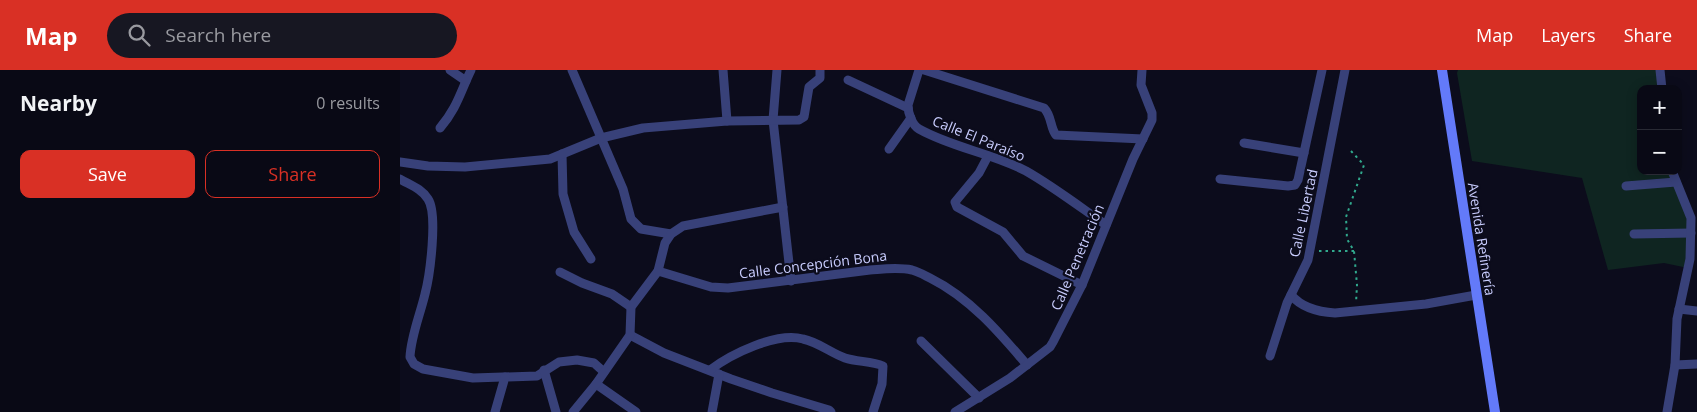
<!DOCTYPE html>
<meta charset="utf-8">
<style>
:root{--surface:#090915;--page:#171722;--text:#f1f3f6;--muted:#999aa0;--line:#292a34;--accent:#d93025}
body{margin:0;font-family:"Open Sans",sans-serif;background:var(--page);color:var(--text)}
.controls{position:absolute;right:15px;top:15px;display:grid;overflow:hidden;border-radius:10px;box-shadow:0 2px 12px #0003}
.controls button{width:45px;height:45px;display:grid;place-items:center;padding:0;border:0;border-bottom:1px solid var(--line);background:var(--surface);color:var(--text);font:25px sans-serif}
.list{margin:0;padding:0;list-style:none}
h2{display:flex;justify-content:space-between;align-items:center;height:65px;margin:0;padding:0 20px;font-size:21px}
h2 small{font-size:16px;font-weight:400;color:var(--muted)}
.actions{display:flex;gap:10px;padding:15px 20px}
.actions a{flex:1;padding:11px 0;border:1px solid var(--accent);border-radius:10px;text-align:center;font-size:18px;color:var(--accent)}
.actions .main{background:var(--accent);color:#fff}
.icon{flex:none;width:28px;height:28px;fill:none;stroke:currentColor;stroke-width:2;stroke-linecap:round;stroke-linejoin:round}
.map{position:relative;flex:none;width:1297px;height:342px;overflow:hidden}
header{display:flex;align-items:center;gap:30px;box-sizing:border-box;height:70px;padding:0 25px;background:var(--accent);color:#fff}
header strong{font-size:24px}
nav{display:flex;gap:28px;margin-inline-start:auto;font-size:18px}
.search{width:350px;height:45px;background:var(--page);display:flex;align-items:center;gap:12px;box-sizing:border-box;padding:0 18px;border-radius:28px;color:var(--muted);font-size:19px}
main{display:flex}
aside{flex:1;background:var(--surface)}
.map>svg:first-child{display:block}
</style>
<header>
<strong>Map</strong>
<div class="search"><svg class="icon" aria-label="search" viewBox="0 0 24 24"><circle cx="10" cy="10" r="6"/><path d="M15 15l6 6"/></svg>Search here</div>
<nav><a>Map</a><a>Layers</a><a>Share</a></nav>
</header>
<main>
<aside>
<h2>Nearby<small>0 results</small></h2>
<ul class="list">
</ul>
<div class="actions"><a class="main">Save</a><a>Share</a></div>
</aside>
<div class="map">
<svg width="1297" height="342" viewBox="0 0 1297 342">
<rect width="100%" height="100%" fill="#0c0c1c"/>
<polygon fill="#0f2521" points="1058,0 1260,0 1262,19 1241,19 1241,101 1272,101 1289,141 1288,198 1264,193 1208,200 1182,108 1072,91 1057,3"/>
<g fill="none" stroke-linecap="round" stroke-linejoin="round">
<g stroke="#31a98d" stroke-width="2" stroke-dasharray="2.5 4" stroke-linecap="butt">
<polyline points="951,81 964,95 946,147 947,169 954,181 957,215 956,233"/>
<polyline points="919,181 954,181"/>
</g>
<g stroke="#384179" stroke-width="9">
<polyline points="50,0 66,11"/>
<polyline points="172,0 223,119 231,149 241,159 271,164"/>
<polyline points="323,0 327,51"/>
<polyline points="377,0 373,50 391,211"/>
<path d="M519,0L508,35C508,43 512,55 519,59C553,78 592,83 626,101C654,117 680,137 706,155"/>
<path d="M524,0L644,38C652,46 650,58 656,65L743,69"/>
<polyline points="1260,0 1262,19"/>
<polyline points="448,10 508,38"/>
<path d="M40,58C57,38 60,23 71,0"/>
<polyline points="844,73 904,83"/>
<polyline points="489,79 511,48"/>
<polyline points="162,84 163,124 174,162 191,189"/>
<polyline points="588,86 579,103 555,132 557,137 603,162 623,186 682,215"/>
<polyline points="0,92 28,96 65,97 150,89 201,68 243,58 327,51 399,50 404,47 409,17 420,8 420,0"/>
<path d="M0,109C10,115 21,118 28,129C38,144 30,205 25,224C20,245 11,266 10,287L14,294L23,299L73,308L137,306L159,292L177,290L194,293L204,302"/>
<polyline points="820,109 888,116 895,115 898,110 922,0"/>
<polyline points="1226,116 1276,112"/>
<polyline points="1234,164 1291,163"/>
<path d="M258,201L311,217L328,218L470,200C484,199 498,197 512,200C519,202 524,205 530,208C570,228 599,262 627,295"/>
<polyline points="160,202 182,213 212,224 231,237"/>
<path d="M891,225C902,238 918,242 935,243L1026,234L1076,225"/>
<polyline points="1279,239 1297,241"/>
<polyline points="230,265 264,283 331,309 372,323 429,340 431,342"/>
<polyline points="521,271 579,328"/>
<polyline points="870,286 887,233 908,190 945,0"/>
<polyline points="1275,295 1297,294"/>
<polyline points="144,300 156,342"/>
<path d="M310,300C331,284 376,262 403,269C418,272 431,283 445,288C457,292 472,291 483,296L482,314L473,342"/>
<polyline points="196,314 236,342"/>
<polyline points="95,342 105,307"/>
<polyline points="173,342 196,314 230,265 231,237 258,201 265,173 271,164 283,156 383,137"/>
<polyline points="312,342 319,304"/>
<polyline points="555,342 610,308 650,277 653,272 682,215 733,89 752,50 752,43 741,15 742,0"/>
<polyline points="1267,342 1275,295 1277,249 1290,189 1291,148 1272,101"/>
</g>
<polyline stroke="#637af9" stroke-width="10" points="1042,0 1095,342"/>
</g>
<g text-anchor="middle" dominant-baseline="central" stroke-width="4.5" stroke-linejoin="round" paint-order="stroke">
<g font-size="14" fill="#c8ccfd" stroke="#0c0c1c">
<text transform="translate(579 68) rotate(22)">Calle El Paraíso</text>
<text transform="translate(903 143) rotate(-78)">Calle Libertad</text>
<text transform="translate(1082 169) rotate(81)">Avenida Refinería</text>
<text transform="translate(677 187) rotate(-67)">Calle Penetración</text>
<text transform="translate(413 194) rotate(-7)">Calle Concepción Bona</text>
</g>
</g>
</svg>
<div class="controls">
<button>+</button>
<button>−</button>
</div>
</div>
</main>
